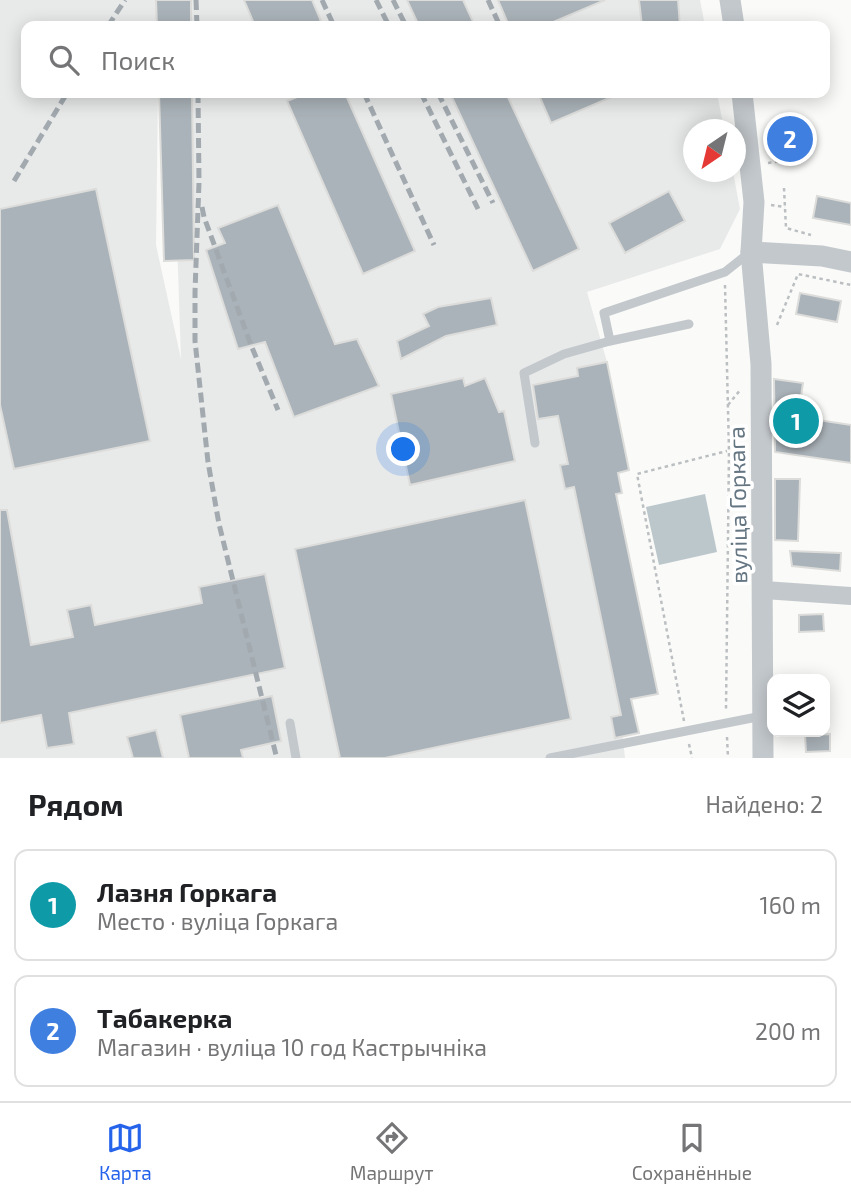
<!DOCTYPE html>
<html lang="ru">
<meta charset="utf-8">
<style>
:root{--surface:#fff;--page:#f2f2f2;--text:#202124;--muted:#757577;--line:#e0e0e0;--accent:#2563eb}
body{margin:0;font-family:"Exo 2",sans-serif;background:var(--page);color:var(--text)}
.controls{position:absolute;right:21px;bottom:21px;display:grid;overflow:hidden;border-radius:14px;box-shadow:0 4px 18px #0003}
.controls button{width:63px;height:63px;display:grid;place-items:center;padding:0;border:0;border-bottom:2px solid var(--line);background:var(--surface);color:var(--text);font:35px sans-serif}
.compass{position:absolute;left:683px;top:119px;width:63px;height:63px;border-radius:50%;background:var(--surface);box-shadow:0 4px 18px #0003;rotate:215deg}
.you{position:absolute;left:404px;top:450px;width:24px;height:24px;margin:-18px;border:5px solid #fff;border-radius:50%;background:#1a73e8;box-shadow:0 0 0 10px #1a73e833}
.badge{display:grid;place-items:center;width:46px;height:46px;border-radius:50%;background:var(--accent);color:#fff;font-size:23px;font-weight:700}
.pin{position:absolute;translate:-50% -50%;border:4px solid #fff;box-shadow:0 2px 7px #0006}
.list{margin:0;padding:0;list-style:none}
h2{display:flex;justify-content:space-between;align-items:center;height:91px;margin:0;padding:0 28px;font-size:30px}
h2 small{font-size:23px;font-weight:400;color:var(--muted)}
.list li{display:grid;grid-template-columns:46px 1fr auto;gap:21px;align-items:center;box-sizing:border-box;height:112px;margin:0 14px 14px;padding:0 14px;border:2px solid var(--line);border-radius:14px}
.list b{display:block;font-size:26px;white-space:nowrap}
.list p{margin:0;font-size:23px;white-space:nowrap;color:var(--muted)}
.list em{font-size:23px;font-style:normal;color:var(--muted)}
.icon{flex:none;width:38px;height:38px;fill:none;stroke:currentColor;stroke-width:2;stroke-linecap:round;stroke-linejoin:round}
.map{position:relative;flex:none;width:851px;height:758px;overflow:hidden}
.search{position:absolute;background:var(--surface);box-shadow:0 4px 18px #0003;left:21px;right:21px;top:21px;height:77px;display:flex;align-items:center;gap:18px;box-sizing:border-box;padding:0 24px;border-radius:14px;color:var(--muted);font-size:26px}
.sheet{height:343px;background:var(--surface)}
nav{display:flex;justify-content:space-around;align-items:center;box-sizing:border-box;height:98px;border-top:2px solid var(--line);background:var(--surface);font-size:19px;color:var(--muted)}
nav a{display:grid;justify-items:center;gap:4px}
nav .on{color:var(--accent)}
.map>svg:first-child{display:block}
</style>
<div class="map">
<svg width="851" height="758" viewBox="0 0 851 758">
<rect width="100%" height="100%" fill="#fafaf8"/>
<g fill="#e8e9e9">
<polygon points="0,0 160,0 160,26 26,26 26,93 158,93 156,245 181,359 172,93 717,93 724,129 694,130 694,172 733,172 740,209 720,249 587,292 607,362 629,470 618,473 622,493 617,494 658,694 619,702 625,758 0,758"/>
<polygon points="168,0 700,0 705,26 169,26"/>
</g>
<polygon fill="#bbc7cb" points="705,494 717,552 659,565 646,507"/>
<g fill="#aab3b9" stroke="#dcdcda" stroke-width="2">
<polygon points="156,0 191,0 191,26 157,26"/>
<polygon points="244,0 312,0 321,21 309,26 255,26"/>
<polygon points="407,0 463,0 475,26 419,26"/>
<polygon points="498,0 605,0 544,26 509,26"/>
<polygon points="639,0 678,0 680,26 642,26"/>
<polygon points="159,93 192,93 194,260 164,261"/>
<polygon points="307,93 345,93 415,251 363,274 287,101"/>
<polygon points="450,93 506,93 579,249 533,271"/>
<polygon points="538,93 621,93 551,123"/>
<polygon points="96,189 150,441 14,469 0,405 0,209"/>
<polygon points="669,191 685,221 625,253 609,223"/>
<polygon points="817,196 851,203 851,225 813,218"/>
<polygon points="278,205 335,344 357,339 379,386 294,417 265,342 238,349 206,250 225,243 218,228"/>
<polygon points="800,293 841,301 837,322 796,314"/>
<polygon points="491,298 497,325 446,336 401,359 397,341 429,326 423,314 438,307"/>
<polygon points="607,362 629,470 618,473 622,493 616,494 658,694 631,699 639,733 615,738 611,717 621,715 574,487 565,489 560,465 568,464 558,416 538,419 533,385 578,376 577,368"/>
<polygon points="463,378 465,386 485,378 499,412 504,411 515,461 410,485 391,394"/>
<polygon points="774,379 803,383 798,417 851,425 851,463 775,452"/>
<polygon points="775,479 800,479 798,541 775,540"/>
<polygon points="525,500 571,719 385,758 340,758 295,549"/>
<polygon points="0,510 7,510 31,645 73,637 67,610 91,605 95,625 202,603 199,587 265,574 285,668 69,713 74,744 47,748 41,715 0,723"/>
<polygon points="790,551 841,553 840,571 792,566"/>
<polygon points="823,614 824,631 799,632 799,615"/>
<polygon points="272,696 281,741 241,750 243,758 189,758 180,715"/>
<polygon points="156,730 163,758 133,758 127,737"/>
<polygon points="830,734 830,751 806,752 805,735"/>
</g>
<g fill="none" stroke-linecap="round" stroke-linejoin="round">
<g stroke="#bbbfc2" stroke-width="2.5" stroke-dasharray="3.5 3.5" stroke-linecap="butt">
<polyline points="768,163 782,161"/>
<polyline points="784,188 786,228 811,235"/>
<polyline points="771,205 785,207"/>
<polyline points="725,285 729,451 726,709"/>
<polyline points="777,325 798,274 851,285"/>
<polyline points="728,405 741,389"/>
<polyline points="684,721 637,474 727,451"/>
<polyline points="727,737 728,758"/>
<polyline points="689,744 692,758"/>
</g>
<g stroke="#c3c8cc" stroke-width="9">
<polyline points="689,324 610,341 604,313 725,272 749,253"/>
<polyline points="535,443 524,373 564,354 610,341"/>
<polyline points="290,723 296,758"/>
<polyline points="550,758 762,716"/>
</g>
<polyline stroke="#c3c8cc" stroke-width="18" points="764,590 851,596"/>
<g stroke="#c3c8cc" stroke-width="21">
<polyline points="730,0 734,26"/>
<polyline points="742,93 754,202 751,252 761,364 763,758"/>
<polyline points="751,252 822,256 851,262"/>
</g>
<g stroke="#a2aab0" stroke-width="5" stroke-dasharray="10 5" stroke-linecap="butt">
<polyline points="196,0 197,26"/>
<polyline points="322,0 334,26"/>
<polyline points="376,0 389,26"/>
<polyline points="393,0 406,26"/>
<polyline points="488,0 500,26"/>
<polyline points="108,26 125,0"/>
<polyline points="198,93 199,182 195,292 195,341 208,462 219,524 276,755"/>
<polyline points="364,93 434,245"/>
<polyline points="421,93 478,209"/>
<polyline points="438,93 493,203"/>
<polyline points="532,93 534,97"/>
<polyline points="14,181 67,93"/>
<polyline points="202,207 204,217 251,345 278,410"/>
</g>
</g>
<g text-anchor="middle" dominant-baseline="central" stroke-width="7" stroke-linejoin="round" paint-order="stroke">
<g font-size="23" fill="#657683" stroke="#fff">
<text transform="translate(737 505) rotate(-91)">вуліца Горкага</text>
</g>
</g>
</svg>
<div class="controls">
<button><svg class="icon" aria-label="layers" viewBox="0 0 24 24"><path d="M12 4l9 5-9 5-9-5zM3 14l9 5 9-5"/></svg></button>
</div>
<svg class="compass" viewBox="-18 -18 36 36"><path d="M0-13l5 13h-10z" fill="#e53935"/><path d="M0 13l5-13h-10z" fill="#757577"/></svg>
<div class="you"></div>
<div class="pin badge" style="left:796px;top:421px;background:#0f9aa8">1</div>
<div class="pin badge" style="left:790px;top:139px;background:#3f7fe0">2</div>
<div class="search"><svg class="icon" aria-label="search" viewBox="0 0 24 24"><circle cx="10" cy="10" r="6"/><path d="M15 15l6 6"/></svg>Поиск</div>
</div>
<section class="sheet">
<h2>Рядом<small>Найдено: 2</small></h2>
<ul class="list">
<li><span class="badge" style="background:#0f9aa8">1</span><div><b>Лазня Горкага</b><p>Место · вуліца Горкага</p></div><em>160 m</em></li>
<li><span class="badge" style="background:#3f7fe0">2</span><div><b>Табакерка</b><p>Магазин · вуліца 10 год Кастрычніка</p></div><em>200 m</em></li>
</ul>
</section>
<nav>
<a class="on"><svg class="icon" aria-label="map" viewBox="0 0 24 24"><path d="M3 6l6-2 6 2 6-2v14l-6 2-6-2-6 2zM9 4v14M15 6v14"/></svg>Карта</a>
<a><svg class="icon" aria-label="directions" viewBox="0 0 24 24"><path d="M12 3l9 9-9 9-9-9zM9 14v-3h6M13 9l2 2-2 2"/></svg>Маршрут</a>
<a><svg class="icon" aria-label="saved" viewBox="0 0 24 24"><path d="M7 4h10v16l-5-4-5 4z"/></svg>Сохранённые</a>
</nav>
